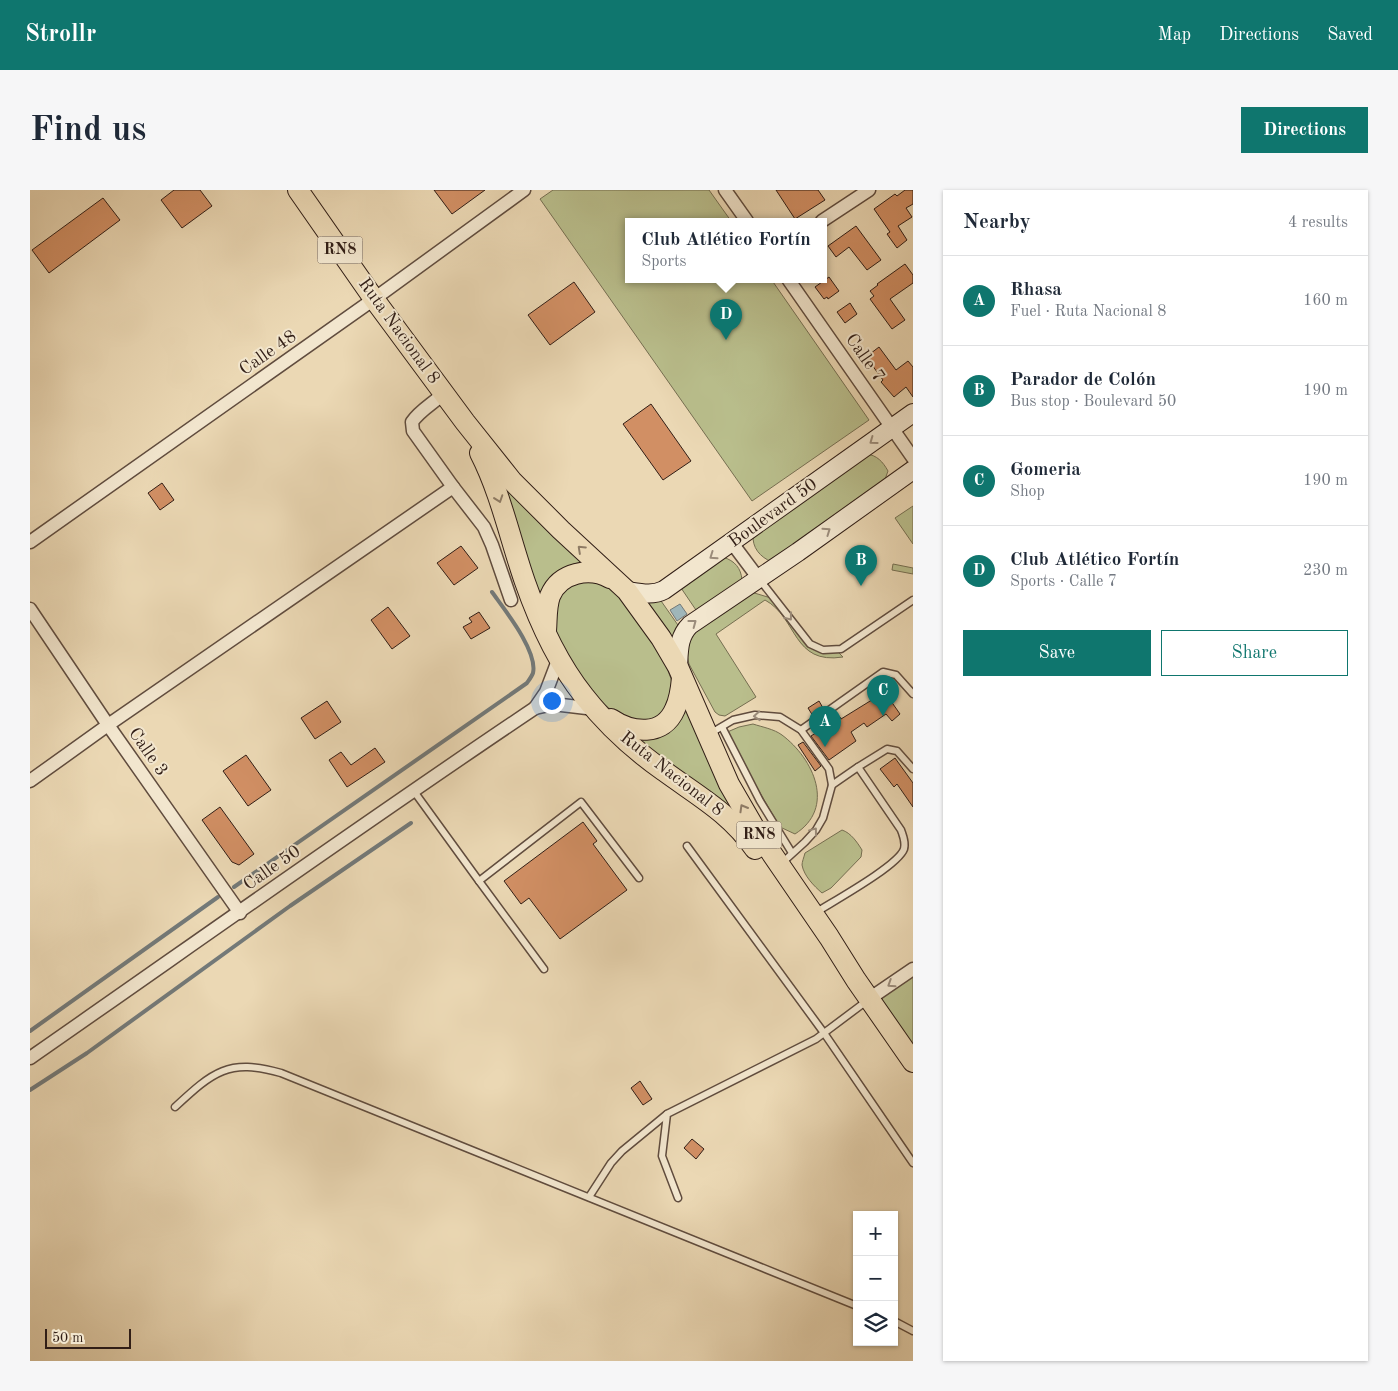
<!DOCTYPE html>
<meta charset="utf-8">
<style>
:root{--surface:#fff;--page:#f6f6f7;--text:#1f2937;--muted:#747a83;--line:#e0e1e3;--accent:#0f766e}
body{margin:0;font-family:"Old Standard TT",serif;background:var(--page);color:var(--text)}
.controls{position:absolute;right:15px;bottom:15px;display:grid;overflow:hidden;border-radius:0px;box-shadow:0 1px 4px #0004}
.controls button{width:45px;height:45px;display:grid;place-items:center;padding:0;border:0;border-bottom:1px solid var(--line);background:var(--surface);color:var(--text);font:25px sans-serif}
.scale{position:absolute;left:15px;bottom:12px;width:86px;box-sizing:border-box;padding-left:5px;border:2px solid #311e16;border-top:0;font-size:14px;line-height:18px;white-space:nowrap;color:#311e16;-webkit-text-stroke:4px #f2e6ce;paint-order:stroke}
.you{position:absolute;left:521px;top:510px;width:18px;height:18px;margin:-12px;border:4px solid #fff;border-radius:50%;background:#1a73e8;box-shadow:0 0 0 8px #1a73e833}
.badge{display:grid;place-items:center;width:32px;height:32px;border-radius:50%;background:var(--accent);color:#fff;font-size:16px;font-weight:700}
.pin{position:absolute;translate:-50% -41px;filter:drop-shadow(0 1px 2px #0008)}
.pin::after{content:'';position:absolute;top:26px;width:18px;height:15px;background:inherit;clip-path:polygon(0 0,100% 0,50% 100%)}
.popup{position:absolute;left:595px;top:28px;width:202px;height:65px;box-sizing:border-box;display:grid;place-content:center;border-radius:0px;background:var(--surface);filter:drop-shadow(0 1px 4px #0005);font-size:16px;white-space:nowrap;color:var(--muted)}
.popup b{font-size:19px;color:var(--text)}
.popup::after{content:'';position:absolute;left:50%;top:100%;margin-left:-10px;border:10px solid transparent;border-top-color:var(--surface)}
.list{margin:0;padding:0;list-style:none}
h2{display:flex;justify-content:space-between;align-items:center;height:65px;margin:0;padding:0 20px;font-size:21px}
h2 small{font-size:16px;font-weight:400;color:var(--muted)}
.list li{display:grid;grid-template-columns:32px 1fr auto;gap:15px;align-items:center;box-sizing:border-box;height:90px;padding:0 20px;border-top:1px solid var(--line)}
.list b{display:block;font-size:19px;white-space:nowrap}
.list p{margin:0;font-size:16px;white-space:nowrap;color:var(--muted)}
.list em{font-size:16px;font-style:normal;color:var(--muted)}
.actions{display:flex;gap:10px;padding:15px 20px}
.actions a{flex:1;padding:11px 0;border:1px solid var(--accent);border-radius:0px;text-align:center;font-size:18px;color:var(--accent)}
.actions .main{background:var(--accent);color:#fff}
.icon{flex:none;width:28px;height:28px;fill:none;stroke:currentColor;stroke-width:2;stroke-linecap:round;stroke-linejoin:round}
.map{position:relative;flex:none;width:883px;height:1171px;overflow:hidden;border-radius:0px}
header{display:flex;align-items:center;gap:30px;box-sizing:border-box;height:70px;padding:0 25px;background:var(--accent);color:#fff}
header strong{font-size:24px}
nav{display:flex;gap:28px;margin-inline-start:auto;font-size:18px}
.intro{display:flex;align-items:center;justify-content:space-between;box-sizing:border-box;height:120px;padding:0 30px}
h1{margin:0;font-size:35px}
.button{padding:12px 22px;border-radius:0px;background:var(--accent);color:#fff;font-size:18px;font-weight:700}
main{display:flex;gap:30px;padding:0 30px}
aside{flex:1;background:var(--surface);border-radius:0px;box-shadow:0 1px 4px #0004}
.map>svg:first-child{display:block}
</style>
<header>
<strong>Strollr</strong>
<nav><a>Map</a><a>Directions</a><a>Saved</a></nav>
</header>
<div class="intro"><h1>Find us</h1><a class="button">Directions</a></div>
<main>
<div class="map">
<svg width="883" height="1171" viewBox="0 0 883 1171">
<rect width="100%" height="100%" fill="#ebd8b4"/>
<filter id="stains"><feTurbulence type="fractalNoise" baseFrequency=".004" numOctaves="4"/><feColorMatrix values="0 0 0 0 .2 0 0 0 0 .09 0 0 0 0 .02 0 0 0 .5 -.17"/></filter>
<radialGradient id="worn" r=".72"><stop offset=".6" stop-color="#630" stop-opacity="0"/><stop offset="1" stop-color="#630" stop-opacity=".3"/></radialGradient>
<g fill="#b9be8c" stroke="#756e51">
<polygon points="523,0 679,0 701,31 598,31 598,89 741,89 839,230 722,311 510,9"/>
<path d="M836,264C847,265 853,272 858,281L854,292L742,372C730,367 722,358 723,344Z"/>
<path d="M474,297L553,372C532,375 515,389 509,410Z"/>
<polygon points="883,316 883,354 865,328"/>
<path d="M693,367C705,371 711,378 712,390L668,423L649,395Z"/>
<polygon points="863,374 883,378 883,384 862,380"/>
<path d="M555,389C562,391 571,392 577,396C598,408 642,475 643,499C643,506 637,517 634,524L611,533C598,528 585,524 574,514C562,505 523,452 523,439C523,433 525,426 527,420C531,397 534,397 555,389Z"/>
<path d="M721,402L741,408L780,456L808,462L813,467C762,475 768,428 735,410L686,444L726,507L695,526L689,525L685,522L659,474L656,461L660,442Z"/>
<polygon points="610,407 629,408 650,438 643,456"/>
<polygon points="658,511 705,625 605,549"/>
<path d="M723,534C732,537 744,539 752,545C784,569 806,618 765,644L750,637L695,543L709,537Z"/>
<path d="M812,640C821,643 827,652 832,660L831,667L801,698L792,703C784,696 774,686 772,675C772,672 774,667 775,663Z"/>
<polygon points="879,782 883,788 883,860 843,806"/>
</g>
<polygon fill="#9fb6b9" stroke="#737978" points="650,414 657,424 647,431 640,420"/>
<g fill="none" stroke-linecap="round" stroke-linejoin="round">
<g stroke="#737978" stroke-width="4">
<path d="M204,697L497,493C499,490 502,486 503,483C508,461 474,419 462,402"/>
<polyline points="0,841 188,707"/>
<polyline points="0,900 57,863 260,716 381,633"/>
</g>
</g>
<g fill="#d18f64" stroke="#311e16">
<polygon points="144,0 170,0 182,16 152,38 131,10"/>
<polygon points="404,0 455,0 422,24"/>
<polygon points="746,0 788,0 795,10 765,29"/>
<polygon points="875,0 883,0 883,14 876,18 882,27 868,36 877,50 867,58 857,44 860,42 844,19 865,4 867,6"/>
<polygon points="73,8 90,30 19,83 2,60"/>
<polygon points="826,36 851,70 837,80 819,57 806,67 798,56"/>
<polygon points="875,74 883,85 883,93 860,109 875,130 862,139 840,109 844,106 840,101 848,95 847,94"/>
<polygon points="799,87 809,101 798,109 797,107 794,109 785,97"/>
<polygon points="544,92 565,122 520,155 498,125"/>
<polygon points="820,113 827,124 815,133 807,122"/>
<polygon points="849,157 866,180 878,171 883,177 883,207 876,197 864,207 851,192 853,190 836,167"/>
<polygon points="621,214 661,271 633,290 593,234"/>
<polygon points="132,293 144,310 130,320 118,303"/>
<polygon points="431,356 448,378 424,395 407,373"/>
<polygon points="358,417 380,446 362,459 341,430"/>
<polygon points="449,422 460,438 441,449 433,437 442,432 439,428"/>
<polygon points="849,494 870,524 862,531 856,524 837,537 834,533 821,542 826,551 799,570 781,546 792,539 788,534 799,526 803,531 810,527 811,529 845,508 839,500"/>
<polygon points="297,511 311,532 285,549 271,528"/>
<polygon points="789,511 793,518 783,526 778,518"/>
<polygon points="773,552 791,576 785,581 768,555"/>
<polygon points="345,558 355,572 317,597 299,570 311,562 321,575"/>
<polygon points="216,565 241,600 218,616 193,581"/>
<polygon points="865,568 883,593 883,617 867,594 864,597 850,579"/>
<polygon points="190,617 224,664 209,675 202,672 172,630"/>
<polygon points="553,632 567,651 563,654 597,700 530,749 499,708 491,714 474,691"/>
<polygon points="610,891 622,909 613,915 601,898"/>
<polygon points="662,949 674,959 666,969 654,958"/>
</g>
<g fill="none" stroke-linecap="round" stroke-linejoin="round">
<defs>
<g id="service">
<polyline points="730,390 780,454 793,460 811,459 883,410"/>
<polyline points="692,537 730,611 762,663"/>
<polyline points="771,540 853,482 866,485 883,504"/>
<polyline points="681,543 703,530 725,525 750,527 771,540 799,579 802,595 793,628 786,640 775,652 753,672"/>
<polyline points="828,577 857,559 867,561 883,579"/>
<polyline points="383,600 449,691 551,612 609,688"/>
<polyline points="657,656 794,843 883,973"/>
<polyline points="449,691 514,779"/>
<path d="M785,723C802,712 868,676 874,659C876,652 873,646 871,640L828,577L802,595"/>
<path d="M145,917C183,882 198,868 251,883L827,1116"/>
<polyline points="559,1007 581,973 592,961 637,924"/>
<polyline points="648,1008 632,966 637,924 786,849 838,810"/>
<polyline points="864,1131 883,1141"/>
</g>
<g id="minor">
<polyline points="695,0 717,31"/>
<polyline points="792,31 839,0"/>
<polyline points="758,89 883,268"/>
<path d="M414,203C404,213 390,220 382,232L383,241L423,297L454,337L462,355L481,410"/>
<polyline points="0,352 344,109 494,0"/>
<polyline points="702,353 729,389"/>
<polyline points="0,419 78,535 210,723"/>
<polyline points="505,518 516,502 529,468"/>
<polyline points="0,591 78,535 423,297"/>
<polyline points="839,809 883,779"/>
<path d="M0,868C168,751 335,632 505,518L523,514L565,519"/>
</g>
<g id="secondary">
<path d="M597,401C610,403 623,406 634,400L883,223"/>
<path d="M648,477C649,461 648,447 660,435L768,362L883,280"/>
</g>
<g id="trunk">
<polyline points="268,0 344,109 435,232 482,291 531,340 597,401 631,448 648,477 699,594 725,639 799,747 826,790 883,872"/>
<path d="M450,263C471,304 480,349 495,392C509,432 527,472 554,506C576,534 604,560 634,581C668,606 700,623 725,659"/>
<path d="M516,441C517,429 516,417 520,406C530,382 560,377 580,388"/>
<path d="M581,529C602,543 633,547 645,519C650,509 651,499 652,488"/>
</g>
</defs>
<use href="#service" stroke="#604c3e" stroke-width="9"/>
<use href="#minor" stroke="#604c3e" stroke-width="15"/>
<use href="#secondary" stroke="#311e16" stroke-width="20"/>
<use href="#trunk" stroke="#311e16" stroke-width="22"/>
<use href="#service" stroke="#f2e6ce" stroke-width="6"/>
<use href="#minor" stroke="#f2e6ce" stroke-width="12"/>
<use href="#secondary" stroke="#f2e6ce" stroke-width="18"/>
<use href="#trunk" stroke="#ebd8b4" stroke-width="20"/>
</g>
<defs><path id="oneway-chevron" d="M-2-3.5L2.5 0L-2 3.5" fill="none" stroke-width="1.6" stroke-linecap="round" stroke-linejoin="round" transform="scale(1.25)"/></defs>
<g stroke="#9b8c7b">
<use href="#oneway-chevron" transform="translate(843 251) rotate(144)"/>
<use href="#oneway-chevron" transform="translate(797 341) rotate(-35)"/>
<use href="#oneway-chevron" transform="translate(683 366) rotate(145)"/>
<use href="#oneway-chevron" transform="translate(759 427) rotate(52)"/>
<use href="#oneway-chevron" transform="translate(663 433) rotate(-37)"/>
<use href="#oneway-chevron" transform="translate(727 526) rotate(176)"/>
<use href="#oneway-chevron" transform="translate(784 641) rotate(-53)"/>
<use href="#oneway-chevron" transform="translate(861 794) rotate(147)"/>
</g>
<g stroke="#8e7b65">
<use href="#oneway-chevron" transform="translate(469 309) rotate(71)"/>
<use href="#oneway-chevron" transform="translate(551 359) rotate(-137)"/>
<use href="#oneway-chevron" transform="translate(713 618) rotate(-120)"/>
</g>
<g text-anchor="middle" dominant-baseline="central" stroke-width="4" stroke-linejoin="round" paint-order="stroke">
<g fill="#f2e6ce" stroke="#6b5a4d" stroke-width="1">
<rect x="287.5" y="46.5" width="45" height="27" rx="4"/>
<rect x="706.5" y="631.5" width="45" height="27" rx="4"/>
</g>
<g font-size="16" font-weight="bold" fill="#311e16">
<text x="310" y="60">RN8</text>
<text x="729" y="645">RN8</text>
</g>
<g font-size="18" fill="#311e16" stroke="#f2e6ce">
<text transform="translate(369 141) rotate(54)">Ruta Nacional 8</text>
<text transform="translate(238 163) rotate(-35)">Calle 48</text>
<text transform="translate(835 168) rotate(55)">Calle 7</text>
<text transform="translate(743 323) rotate(-36)">Boulevard 50</text>
<text transform="translate(118 562) rotate(55)">Calle 3</text>
<text transform="translate(642 584) rotate(38)">Ruta Nacional 8</text>
<text transform="translate(242 678) rotate(-35)">Calle 50</text>
</g>
</g>
<rect width="100%" height="100%" filter="url(#stains)"/>
<rect width="100%" height="100%" fill="url(#worn)"/>
</svg>
<div class="controls">
<button>+</button>
<button>−</button>
<button><svg class="icon" aria-label="layers" viewBox="0 0 24 24"><path d="M12 4l9 5-9 5-9-5zM3 14l9 5 9-5"/></svg></button>
</div>
<div class="scale">50 m</div>
<div class="you"></div>
<div class="pin badge" style="left:795px;top:557px">A</div>
<div class="pin badge" style="left:831px;top:396px">B</div>
<div class="pin badge" style="left:853px;top:526px">C</div>
<div class="pin badge" style="left:696px;top:150px">D</div>
<div class="popup"><b>Club Atlético Fortín</b>Sports</div>
</div>
<aside>
<h2>Nearby<small>4 results</small></h2>
<ul class="list">
<li><span class="badge">A</span><div><b>Rhasa</b><p>Fuel · Ruta Nacional 8</p></div><em>160 m</em></li>
<li><span class="badge">B</span><div><b>Parador de Colón</b><p>Bus stop · Boulevard 50</p></div><em>190 m</em></li>
<li><span class="badge">C</span><div><b>Gomeria</b><p>Shop</p></div><em>190 m</em></li>
<li><span class="badge">D</span><div><b>Club Atlético Fortín</b><p>Sports · Calle 7</p></div><em>230 m</em></li>
</ul>
<div class="actions"><a class="main">Save</a><a>Share</a></div>
</aside>
</main>
